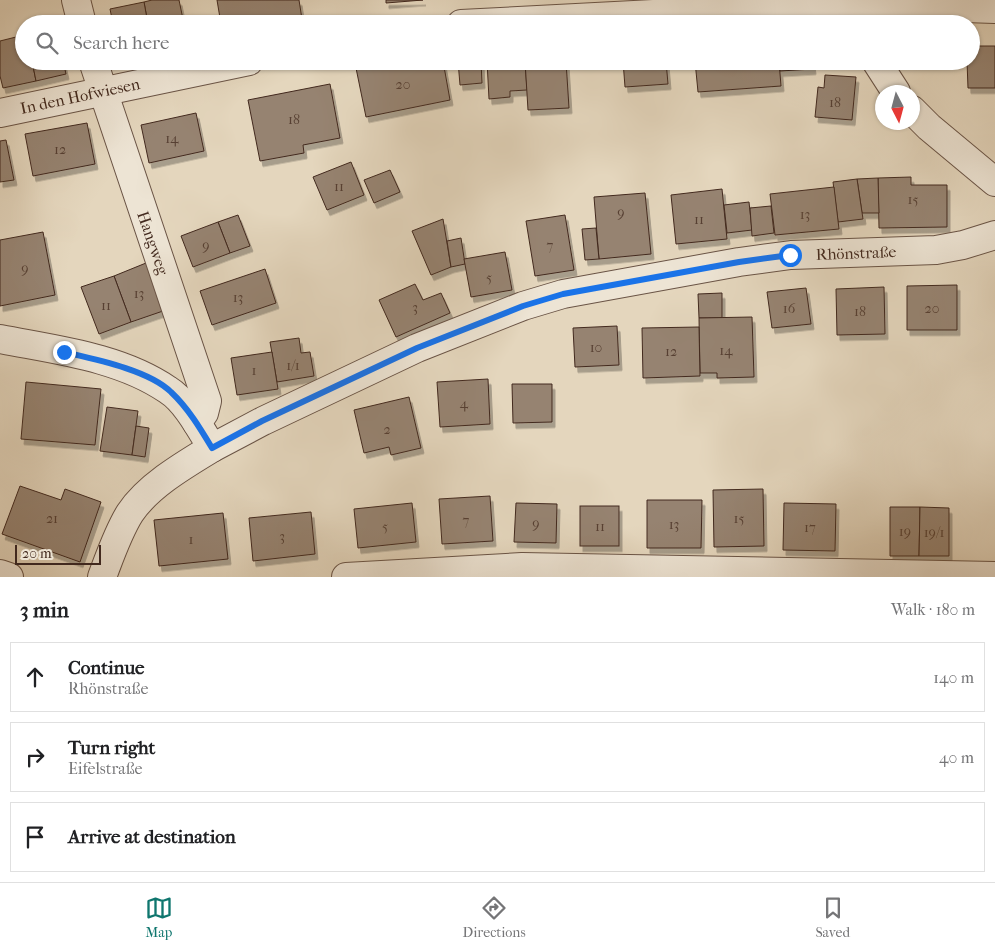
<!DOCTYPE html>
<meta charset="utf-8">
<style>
:root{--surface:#fff;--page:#f2f2f2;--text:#202124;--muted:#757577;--line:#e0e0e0;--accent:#0f766e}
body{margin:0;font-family:"IM FELL French Canon",serif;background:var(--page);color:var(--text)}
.compass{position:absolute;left:875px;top:85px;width:45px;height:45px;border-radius:50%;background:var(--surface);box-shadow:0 1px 4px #0004;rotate:174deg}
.scale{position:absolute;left:15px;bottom:12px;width:86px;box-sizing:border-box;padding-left:5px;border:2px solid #42291e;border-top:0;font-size:14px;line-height:18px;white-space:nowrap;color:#42291e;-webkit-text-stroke:4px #ede4d4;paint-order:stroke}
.stop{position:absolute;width:15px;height:15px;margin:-11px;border:4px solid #1a73e8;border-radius:50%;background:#fff}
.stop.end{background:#1a73e8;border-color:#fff;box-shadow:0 1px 5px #0008}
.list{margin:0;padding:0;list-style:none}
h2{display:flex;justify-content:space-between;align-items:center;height:65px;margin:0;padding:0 20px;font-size:21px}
h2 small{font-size:16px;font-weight:400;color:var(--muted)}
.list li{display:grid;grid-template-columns:32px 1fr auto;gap:15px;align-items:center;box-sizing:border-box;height:70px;margin:0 10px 10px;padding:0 10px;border:1px solid var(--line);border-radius:0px}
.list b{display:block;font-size:19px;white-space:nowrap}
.list p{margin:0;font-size:16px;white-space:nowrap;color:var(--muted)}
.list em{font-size:16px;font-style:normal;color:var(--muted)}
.icon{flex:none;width:28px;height:28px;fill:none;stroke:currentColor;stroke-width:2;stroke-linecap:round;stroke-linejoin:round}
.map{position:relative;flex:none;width:995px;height:577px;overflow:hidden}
.search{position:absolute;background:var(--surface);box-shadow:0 1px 4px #0004;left:15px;right:15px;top:15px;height:55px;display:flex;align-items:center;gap:12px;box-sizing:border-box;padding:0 18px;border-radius:28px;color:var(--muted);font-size:19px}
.sheet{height:305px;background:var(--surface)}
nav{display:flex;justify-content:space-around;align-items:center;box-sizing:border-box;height:70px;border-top:1px solid var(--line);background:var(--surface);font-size:14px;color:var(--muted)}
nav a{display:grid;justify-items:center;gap:2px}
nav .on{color:var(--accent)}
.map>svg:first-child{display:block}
</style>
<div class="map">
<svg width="995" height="577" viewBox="0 0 995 577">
<defs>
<filter id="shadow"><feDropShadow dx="3" dy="5.5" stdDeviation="0" flood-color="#0004"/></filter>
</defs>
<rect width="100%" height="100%" fill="#e4d6bd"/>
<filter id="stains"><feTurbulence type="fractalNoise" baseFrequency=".004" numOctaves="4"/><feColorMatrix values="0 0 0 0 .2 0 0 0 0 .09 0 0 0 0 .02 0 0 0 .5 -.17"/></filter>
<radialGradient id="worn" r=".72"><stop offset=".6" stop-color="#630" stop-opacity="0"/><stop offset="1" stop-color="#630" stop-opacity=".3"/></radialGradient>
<g fill="#968371" stroke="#42291e" filter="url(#shadow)">
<polygon points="152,0 179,0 184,24 148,24 144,2"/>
<polygon points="217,0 299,0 302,19 280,24 221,24"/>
<polygon points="386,0 423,0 386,3"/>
<polygon points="144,2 148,24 113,24 110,9"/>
<polygon points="24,35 24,61 32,61 36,81 3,88 0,76 0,41"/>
<polygon points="971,46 995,46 995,88 968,88 967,61 971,61"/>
<polygon points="32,61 63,61 66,74 36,81"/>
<polygon points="388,61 443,61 450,100 366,117 356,68"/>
<polygon points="458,61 481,61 482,83 460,85"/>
<polygon points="487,61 525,61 527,90 510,91 510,97 489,99"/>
<polygon points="525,61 566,61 569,108 528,110"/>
<polygon points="623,61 666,61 668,84 625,87"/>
<polygon points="695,61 779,61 781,86 698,92"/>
<polygon points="779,61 812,61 813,69 780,71"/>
<polygon points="825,75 856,77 852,120 815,117 818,87 824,88"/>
<polygon points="330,84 340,138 303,145 304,153 260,161 248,100"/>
<polygon points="196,113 204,151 149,163 141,125"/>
<polygon points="87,123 95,164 33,176 25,134"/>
<polygon points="6,140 14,180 0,182 0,141"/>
<polygon points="351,162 364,195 327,210 313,177"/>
<polygon points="390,170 400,192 374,203 364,180"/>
<polygon points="911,177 911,185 947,185 947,227 879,228 878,178"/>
<polygon points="878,178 879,213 862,213 857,179"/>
<polygon points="857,179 863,219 838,222 833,182"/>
<polygon points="834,187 839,229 775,235 770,194"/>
<polygon points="722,189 727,239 676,244 671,195"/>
<polygon points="645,193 651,254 599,259 594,197"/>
<polygon points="749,202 752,230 727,233 724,205"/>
<polygon points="771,206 774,233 752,236 750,208"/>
<polygon points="238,215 250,246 230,253 218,222"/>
<polygon points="565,215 574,270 535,276 526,221"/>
<polygon points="443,219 451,267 431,275 412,231"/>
<polygon points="218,222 230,253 193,267 181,236"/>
<polygon points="596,228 599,259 585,260 582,229"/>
<polygon points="43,232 55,295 0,306 0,240"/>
<polygon points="461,238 465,264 451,267 447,241"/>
<polygon points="505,252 512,290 471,297 464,259"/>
<polygon points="146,263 163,311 131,322 114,276"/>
<polygon points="265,269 276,303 212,325 200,291"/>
<polygon points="114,276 131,322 99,334 81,287"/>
<polygon points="415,284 423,300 441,293 450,313 396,337 379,300"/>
<polygon points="957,285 957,330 907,330 907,286"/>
<polygon points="884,287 885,334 837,335 836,289"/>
<polygon points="806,288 811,324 772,328 767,292"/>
<polygon points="722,293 722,318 699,318 698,294"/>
<polygon points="752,317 754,377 717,378 717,373 700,373 699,318"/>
<polygon points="617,326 619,365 575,367 573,328"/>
<polygon points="699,327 700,376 643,378 642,328"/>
<polygon points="299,338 301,353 310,352 314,376 277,382 270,342"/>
<polygon points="272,352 278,389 237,395 231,358"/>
<polygon points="488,379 490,424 440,427 437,382"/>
<polygon points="26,382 101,389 95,445 21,439"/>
<polygon points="512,384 552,384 552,422 513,423"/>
<polygon points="409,397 421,448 391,455 389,447 364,453 354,410"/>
<polygon points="107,407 138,411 132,455 100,451"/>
<polygon points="136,426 149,428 145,457 132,455"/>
<polygon points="20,486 61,500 65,489 101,502 80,562 2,534"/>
<polygon points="763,489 764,546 714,547 713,490"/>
<polygon points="490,496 493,541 442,544 439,499"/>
<polygon points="647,500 702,500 701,548 647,548"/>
<polygon points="412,503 416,542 358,548 354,509"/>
<polygon points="516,503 557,504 556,543 514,542"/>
<polygon points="784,503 836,504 835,551 783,550"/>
<rect x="580" y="506" width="39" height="40"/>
<polygon points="890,507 920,507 919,556 890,556"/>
<polygon points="920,507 949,508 949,556 919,556"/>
<polygon points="311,512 315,554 253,561 249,518"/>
<polygon points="223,513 228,559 159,566 154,520"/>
</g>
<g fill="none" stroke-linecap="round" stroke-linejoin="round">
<defs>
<g id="street">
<polyline points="76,0 82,24"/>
<polyline points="461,24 845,4 995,9"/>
<polyline points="93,61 207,401 204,413 197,423"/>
<polyline points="876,61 896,92"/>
<polyline points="912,110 929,127 995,182"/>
<polyline points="0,113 249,61"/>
<path d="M0,339C56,350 120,357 168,390C186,401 201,430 212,448C184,465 148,486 130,513C118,532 110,556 102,577"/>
<polyline points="212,448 263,421 417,348 523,306 563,294 739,262 791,255 936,250 963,245 995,235"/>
<polyline points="0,574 9,577"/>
<polyline points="346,577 522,567 995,576"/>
</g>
</defs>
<use href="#street" stroke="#6a5446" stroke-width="30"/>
<use href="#street" stroke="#ede4d4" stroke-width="28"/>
</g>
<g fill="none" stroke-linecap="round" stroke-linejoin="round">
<path stroke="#1a73e8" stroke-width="6" d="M64,352C94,359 149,370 171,392C188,408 200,428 212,448L262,421L417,348L523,306L563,294L739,262L790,255"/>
</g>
<g text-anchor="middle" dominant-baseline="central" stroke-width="4" stroke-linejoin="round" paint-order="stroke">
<g font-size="14" fill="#574033">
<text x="403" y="84">20</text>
<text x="835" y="102">18</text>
<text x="294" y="119">18</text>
<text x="172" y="138">14</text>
<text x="60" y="149">12</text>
<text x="339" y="186">11</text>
<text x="913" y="199">15</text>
<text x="621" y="212">9</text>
<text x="805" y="214">13</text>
<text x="699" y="219">11</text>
<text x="206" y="245">9</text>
<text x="550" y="245">7</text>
<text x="25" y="268">9</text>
<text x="489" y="277">5</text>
<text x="139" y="293">13</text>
<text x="238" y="297">13</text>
<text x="106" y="305">11</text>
<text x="415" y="307">3</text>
<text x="789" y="308">16</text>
<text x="932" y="308">20</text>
<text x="860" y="311">18</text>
<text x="596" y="347">10</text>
<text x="726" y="350">14</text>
<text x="671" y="351">12</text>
<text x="293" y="365">1/1</text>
<text x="254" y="370">1</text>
<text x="464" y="403">4</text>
<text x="387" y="429">2</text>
<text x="52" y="518">21</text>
<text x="739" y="518">15</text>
<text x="466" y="520">7</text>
<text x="536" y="523">9</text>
<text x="674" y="524">13</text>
<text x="385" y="526">5</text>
<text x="600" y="526">11</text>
<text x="810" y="527">17</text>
<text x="905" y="531">19</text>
<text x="934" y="532">19/1</text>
<text x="282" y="536">3</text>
<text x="191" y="539">1</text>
</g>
<g font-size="16" fill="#42291e" stroke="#ede4d4">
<text transform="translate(80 96) rotate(-12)">In den Hofwiesen</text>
<text transform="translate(153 243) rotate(71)">Hangweg</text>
<text transform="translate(856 253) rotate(-2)">Rhönstraße</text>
</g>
</g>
<rect width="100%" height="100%" filter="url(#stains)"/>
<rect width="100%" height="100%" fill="url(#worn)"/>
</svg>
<svg class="compass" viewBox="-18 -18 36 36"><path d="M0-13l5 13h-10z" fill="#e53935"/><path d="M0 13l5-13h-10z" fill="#757577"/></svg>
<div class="scale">20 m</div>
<div class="stop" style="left:790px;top:255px"></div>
<div class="stop end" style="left:64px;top:352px"></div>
<div class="search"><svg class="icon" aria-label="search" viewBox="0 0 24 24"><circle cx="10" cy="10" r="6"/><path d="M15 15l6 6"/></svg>Search here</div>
</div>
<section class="sheet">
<h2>3 min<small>Walk · 180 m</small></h2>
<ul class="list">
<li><svg class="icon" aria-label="ahead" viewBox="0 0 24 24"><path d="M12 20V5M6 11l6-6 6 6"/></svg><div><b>Continue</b><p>Rhönstraße</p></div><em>140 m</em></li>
<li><svg class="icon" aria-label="right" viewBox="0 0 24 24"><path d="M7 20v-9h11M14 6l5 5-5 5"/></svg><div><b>Turn right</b><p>Eifelstraße</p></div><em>40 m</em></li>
<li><svg class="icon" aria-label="arrive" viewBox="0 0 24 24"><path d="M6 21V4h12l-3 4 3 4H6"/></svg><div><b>Arrive at destination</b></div></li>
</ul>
</section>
<nav>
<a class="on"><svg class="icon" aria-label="map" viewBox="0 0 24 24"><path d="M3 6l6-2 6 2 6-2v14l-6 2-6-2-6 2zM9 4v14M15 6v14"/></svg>Map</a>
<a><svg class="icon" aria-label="directions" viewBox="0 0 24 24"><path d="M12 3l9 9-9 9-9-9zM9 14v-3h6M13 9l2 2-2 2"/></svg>Directions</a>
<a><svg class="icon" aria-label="saved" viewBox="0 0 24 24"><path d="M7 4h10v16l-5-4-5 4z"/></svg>Saved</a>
</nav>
